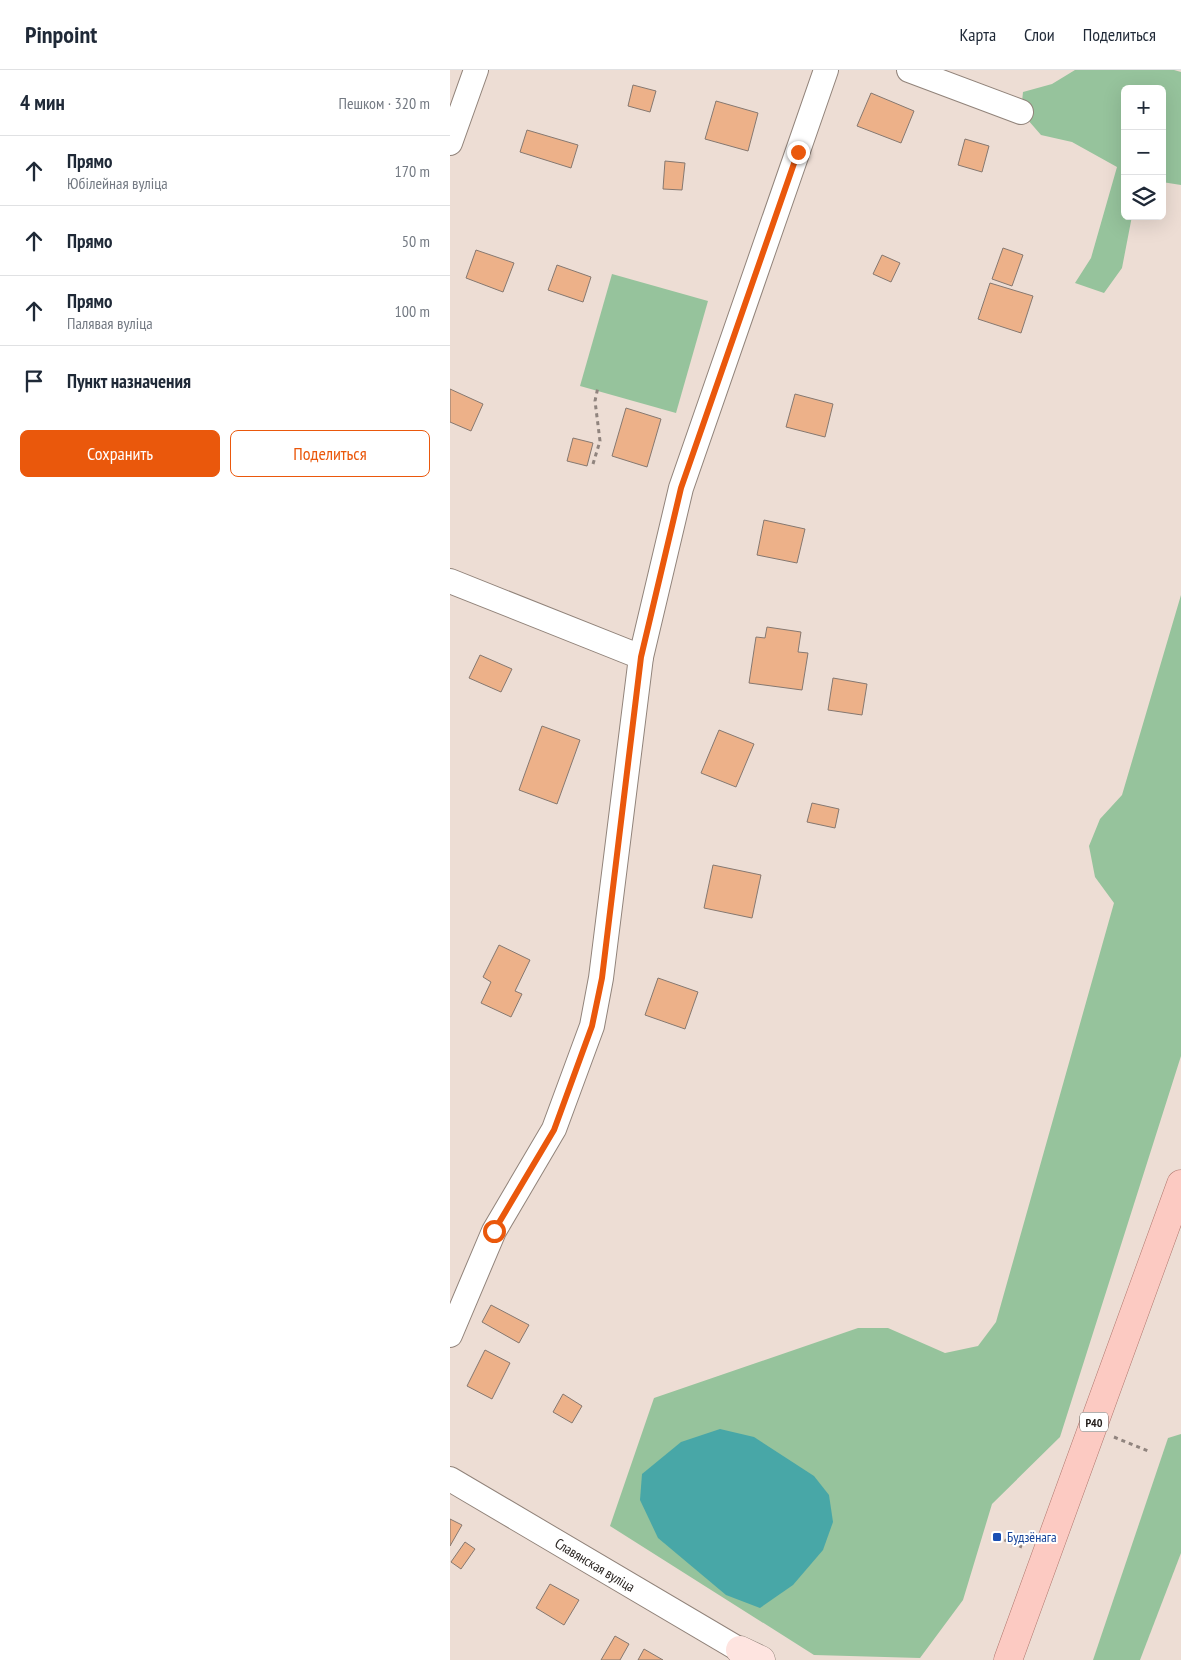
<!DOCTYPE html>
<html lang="ru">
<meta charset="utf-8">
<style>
:root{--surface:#fff;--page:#f6f6f7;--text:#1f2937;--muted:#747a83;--line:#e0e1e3;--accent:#ea580c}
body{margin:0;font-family:"PT Sans Narrow",sans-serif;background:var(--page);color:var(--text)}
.controls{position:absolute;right:15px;top:15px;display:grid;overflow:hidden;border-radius:8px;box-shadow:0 5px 20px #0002}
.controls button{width:45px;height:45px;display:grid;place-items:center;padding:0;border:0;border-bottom:1px solid var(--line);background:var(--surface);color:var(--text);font:25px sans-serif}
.stop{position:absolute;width:15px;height:15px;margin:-11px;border:4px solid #ea580c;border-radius:50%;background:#fff}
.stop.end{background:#ea580c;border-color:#fff;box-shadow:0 1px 5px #0008}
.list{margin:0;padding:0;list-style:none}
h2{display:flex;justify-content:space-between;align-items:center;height:65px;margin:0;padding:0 20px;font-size:21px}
h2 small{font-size:16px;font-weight:400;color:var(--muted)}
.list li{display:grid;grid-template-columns:32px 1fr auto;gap:15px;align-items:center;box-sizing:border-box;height:70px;padding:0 20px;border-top:1px solid var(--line)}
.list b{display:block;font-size:19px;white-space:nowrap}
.list p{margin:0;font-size:16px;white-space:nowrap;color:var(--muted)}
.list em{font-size:16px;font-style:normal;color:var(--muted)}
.actions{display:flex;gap:10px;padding:15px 20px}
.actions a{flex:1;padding:11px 0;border:1px solid var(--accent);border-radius:8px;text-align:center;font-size:18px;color:var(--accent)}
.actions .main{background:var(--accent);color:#fff}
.icon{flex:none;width:28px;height:28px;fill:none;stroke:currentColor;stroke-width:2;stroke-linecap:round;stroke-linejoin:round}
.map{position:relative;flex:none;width:731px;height:1590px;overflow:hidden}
header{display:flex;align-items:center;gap:30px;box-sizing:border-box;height:70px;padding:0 25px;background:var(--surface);border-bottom:1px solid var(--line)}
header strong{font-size:24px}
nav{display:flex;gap:28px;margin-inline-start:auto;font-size:18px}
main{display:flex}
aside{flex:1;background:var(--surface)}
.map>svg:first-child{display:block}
</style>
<header>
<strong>Pinpoint</strong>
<nav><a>Карта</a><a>Слои</a><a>Поделиться</a></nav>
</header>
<main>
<aside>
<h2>4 мин<small>Пешком · 320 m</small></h2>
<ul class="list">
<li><svg class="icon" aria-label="ahead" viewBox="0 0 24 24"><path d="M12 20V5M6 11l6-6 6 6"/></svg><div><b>Прямо</b><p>Юбілейная вуліца</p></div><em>170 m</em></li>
<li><svg class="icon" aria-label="ahead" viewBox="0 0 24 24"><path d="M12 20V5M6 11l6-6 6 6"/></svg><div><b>Прямо</b></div><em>50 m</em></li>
<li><svg class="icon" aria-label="ahead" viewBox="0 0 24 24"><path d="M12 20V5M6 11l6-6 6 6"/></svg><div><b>Прямо</b><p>Палявая вуліца</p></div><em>100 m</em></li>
<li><svg class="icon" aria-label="arrive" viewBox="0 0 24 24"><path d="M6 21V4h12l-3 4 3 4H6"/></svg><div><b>Пункт назначения</b></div></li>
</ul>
<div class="actions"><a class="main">Сохранить</a><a>Поделиться</a></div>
</aside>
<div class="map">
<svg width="731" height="1590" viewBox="0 0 731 1590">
<rect width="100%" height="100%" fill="#edddd4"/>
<g fill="#96c39c">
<polygon points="625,0 724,0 731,2 731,115 712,112 712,19 675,19 675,146 682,146 672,198 654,223 625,213 641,188 667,97 622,72 591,65 571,42 573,22 602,14"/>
<polygon points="162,204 258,231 226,343 130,316"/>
<polygon points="731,525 731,986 610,1367 542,1434 513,1530 470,1588 364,1585 160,1456 204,1328 408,1258 438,1258 495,1283 528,1276 546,1252 664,833 645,807 639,776 650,749 672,725"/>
<polygon points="731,1364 731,1483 690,1590 643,1590 718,1368"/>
</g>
<polygon fill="#48a7a7" points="270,1359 304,1367 364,1406 379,1425 383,1452 373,1480 343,1515 310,1538 276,1525 208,1468 190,1430 192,1404 231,1372"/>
<g fill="#edb189" stroke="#867870">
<polygon points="183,15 206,21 200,42 178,36"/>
<polygon points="421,23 464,41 451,73 407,56"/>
<polygon points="266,31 308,43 298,81 255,69"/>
<polygon points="77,60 128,75 121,98 70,82"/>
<polygon points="515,69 539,76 532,102 508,95"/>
<polygon points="215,91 235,93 232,120 213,119"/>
<polygon points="553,178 573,185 562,216 542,209"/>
<polygon points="26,180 64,193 53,222 16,208"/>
<polygon points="432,185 450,193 441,212 423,204"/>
<polygon points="107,195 141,207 133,232 98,220"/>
<polygon points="540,213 583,226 571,263 528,249"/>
<polygon points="0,319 33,334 21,361 0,352"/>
<polygon points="345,324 383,334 375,367 336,357"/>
<polygon points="176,338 211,349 197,397 162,386"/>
<polygon points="123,368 143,373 137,396 117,391"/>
<polygon points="314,450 355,459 347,493 307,485"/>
<polygon points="317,557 351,562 348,582 358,583 352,620 299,613 306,567 315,568"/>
<polygon points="30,585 62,599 51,622 19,608"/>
<polygon points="383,608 417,614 412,645 378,640"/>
<polygon points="92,656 130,670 107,734 69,720"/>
<polygon points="269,660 304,674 286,717 251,703"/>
<polygon points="362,733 389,739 385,758 357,752"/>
<polygon points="263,795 311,805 302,848 254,838"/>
<polygon points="49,875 80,890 65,921 72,924 61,947 31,933 41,912 33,907"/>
<polygon points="208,908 248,922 235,959 195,945"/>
<polygon points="41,1235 79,1255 69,1273 32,1252"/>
<polygon points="35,1280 60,1293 42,1329 17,1316"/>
<polygon points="113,1324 132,1336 122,1353 103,1342"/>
<polygon points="0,1449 12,1455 0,1476"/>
<polygon points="15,1472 25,1479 11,1499 1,1492"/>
<polygon points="100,1514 129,1530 114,1555 86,1538"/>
<polygon points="165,1566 179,1574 170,1590 151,1590"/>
<polygon points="194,1579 213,1590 188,1590"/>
</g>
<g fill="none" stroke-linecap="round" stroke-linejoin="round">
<defs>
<g id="street">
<polyline points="459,0 571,42"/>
<polyline points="0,73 26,0"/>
<polyline points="0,511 191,587"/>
<polyline points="0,1265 44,1161 104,1059 142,956 151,908 191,587 231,418 376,0"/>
<polyline points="0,1409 290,1580"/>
</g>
<polyline id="secondary" points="290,1580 311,1590"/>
<polyline id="primary" points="558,1590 731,1114"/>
</defs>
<use href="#street" stroke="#91837a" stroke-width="26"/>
<use href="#secondary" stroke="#91837a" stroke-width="29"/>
<use href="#primary" stroke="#af766d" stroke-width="29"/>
<g stroke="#90847e" stroke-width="3" stroke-dasharray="4 4" stroke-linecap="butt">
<polyline points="143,394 150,371 145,331 148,317"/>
<polyline points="664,1367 698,1381"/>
<polyline points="547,1467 572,1477"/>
</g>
<use href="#street" stroke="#fff" stroke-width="24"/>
<use href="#secondary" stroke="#fee4e0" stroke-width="28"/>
<use href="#primary" stroke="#fccac2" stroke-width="28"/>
</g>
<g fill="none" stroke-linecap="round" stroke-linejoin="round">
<polyline stroke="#ea580c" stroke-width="6" points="44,1161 104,1060 142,956 152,908 191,587 231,418 348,82"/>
</g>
<rect fill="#1a4fb4" stroke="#fff" stroke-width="2" x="542" y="1462" width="10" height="10" rx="2.5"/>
<g text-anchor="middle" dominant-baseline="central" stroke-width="4" stroke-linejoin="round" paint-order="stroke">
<rect fill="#fff" stroke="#66625f" stroke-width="1" x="630" y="1342.5" width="28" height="19" rx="4"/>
<g font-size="12" font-weight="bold" fill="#241e1b">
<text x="644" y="1352">Р40</text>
</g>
<g font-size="14" fill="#164399" stroke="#fff" text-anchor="start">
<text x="557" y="1467">Будзёнага</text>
</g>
<g font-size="14" fill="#241e1b" stroke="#fff">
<text transform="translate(145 1495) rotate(31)">Славянская вуліца</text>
</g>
</g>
</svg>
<div class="controls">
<button>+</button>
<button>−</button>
<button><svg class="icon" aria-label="layers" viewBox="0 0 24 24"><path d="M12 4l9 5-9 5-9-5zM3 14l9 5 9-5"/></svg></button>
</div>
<div class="stop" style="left:44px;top:1161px"></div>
<div class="stop end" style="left:348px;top:82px"></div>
</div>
</main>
